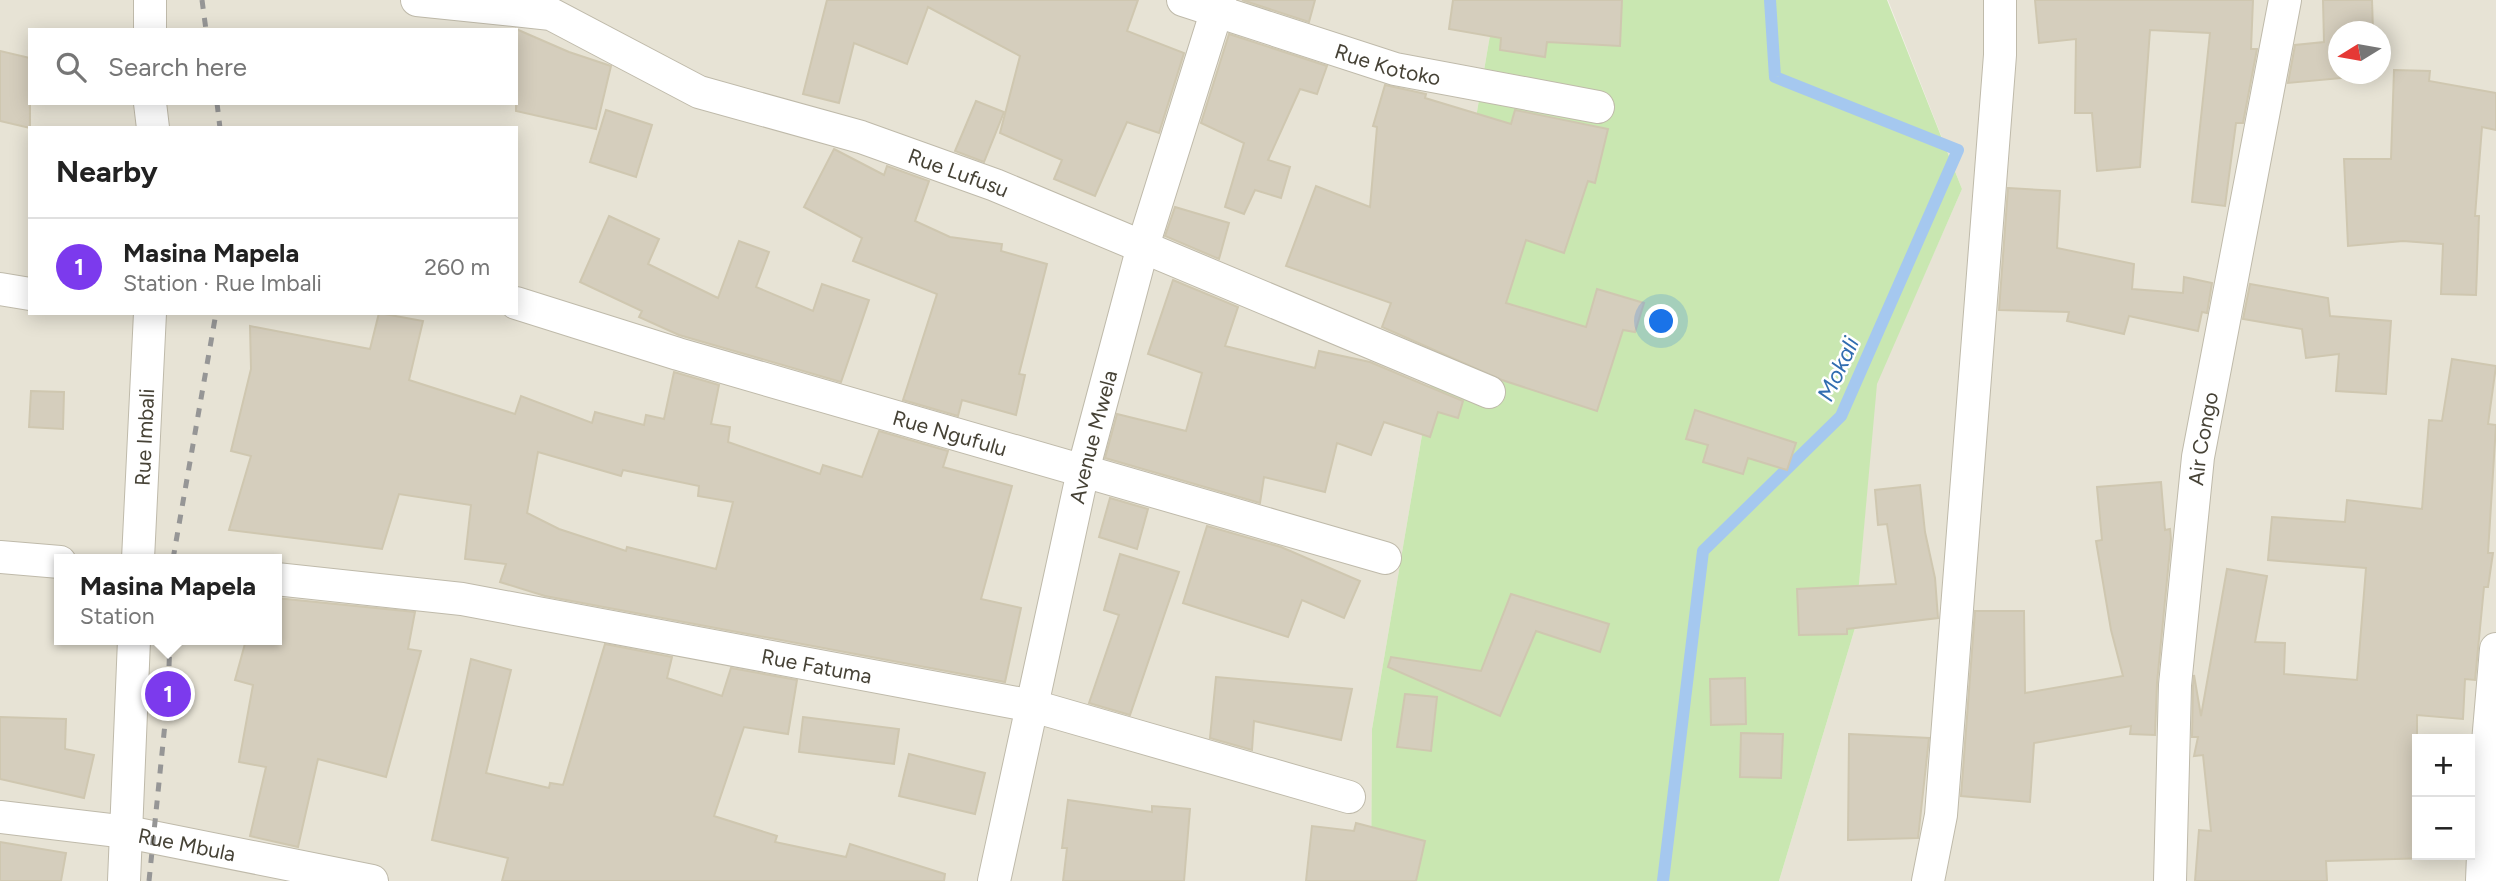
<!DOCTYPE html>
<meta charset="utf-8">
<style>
:root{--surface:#fff;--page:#f2f2f2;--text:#222;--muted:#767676;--line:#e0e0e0;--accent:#7c3aed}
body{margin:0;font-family:Figtree,sans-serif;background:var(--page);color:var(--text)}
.controls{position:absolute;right:21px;bottom:21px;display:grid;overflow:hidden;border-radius:0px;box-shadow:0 4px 18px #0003}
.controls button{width:63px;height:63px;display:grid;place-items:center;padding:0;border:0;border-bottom:2px solid var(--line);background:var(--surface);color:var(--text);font:35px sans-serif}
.compass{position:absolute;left:2328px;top:21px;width:63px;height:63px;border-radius:50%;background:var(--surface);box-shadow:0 4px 18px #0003;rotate:259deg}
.you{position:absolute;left:1662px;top:322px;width:24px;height:24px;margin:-18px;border:5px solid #fff;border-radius:50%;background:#1a73e8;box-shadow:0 0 0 10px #1a73e833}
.badge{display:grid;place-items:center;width:46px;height:46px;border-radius:50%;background:var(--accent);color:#fff;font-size:23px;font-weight:700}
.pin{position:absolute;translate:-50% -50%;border:4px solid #fff;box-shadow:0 2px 7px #0006}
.popup{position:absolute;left:54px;top:554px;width:228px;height:91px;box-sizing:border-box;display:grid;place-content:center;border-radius:0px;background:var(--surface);filter:drop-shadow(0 2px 5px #0005);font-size:23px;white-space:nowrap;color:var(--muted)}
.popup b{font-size:26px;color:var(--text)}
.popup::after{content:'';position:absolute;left:50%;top:100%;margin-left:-14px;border:14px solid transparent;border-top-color:var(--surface)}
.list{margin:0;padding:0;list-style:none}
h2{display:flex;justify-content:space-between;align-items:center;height:91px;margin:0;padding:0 28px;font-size:30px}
h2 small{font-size:23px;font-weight:400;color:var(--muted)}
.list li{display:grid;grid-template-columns:46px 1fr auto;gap:21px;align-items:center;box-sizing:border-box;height:98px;padding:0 28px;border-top:2px solid var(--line)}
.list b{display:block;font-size:26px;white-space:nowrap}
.list p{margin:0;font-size:23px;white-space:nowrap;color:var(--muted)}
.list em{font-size:23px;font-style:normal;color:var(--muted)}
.icon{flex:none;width:38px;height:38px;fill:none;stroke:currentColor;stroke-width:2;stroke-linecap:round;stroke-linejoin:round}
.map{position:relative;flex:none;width:2496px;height:881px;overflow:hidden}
.search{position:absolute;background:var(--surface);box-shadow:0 4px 18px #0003;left:28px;top:28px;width:490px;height:77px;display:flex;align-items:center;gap:18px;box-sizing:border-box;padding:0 24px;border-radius:0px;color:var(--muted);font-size:26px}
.panel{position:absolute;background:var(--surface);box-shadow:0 4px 18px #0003;left:28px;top:126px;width:490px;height:189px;border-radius:0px}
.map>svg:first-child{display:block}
</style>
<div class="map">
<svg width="2496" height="881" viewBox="0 0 2496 881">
<rect width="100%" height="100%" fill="#f3f1e7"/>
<g fill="#e7e3d5" fill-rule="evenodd">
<path d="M0,0H1496L1372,729L1371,881H0ZM30,30H516V103H30ZM30,128H516V313H30ZM60,559H276V640H60Z"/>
<path d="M1888,0H2496V881H1779L1855,628L1876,384L1962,189ZM2338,32H2380V74H2338ZM2417,739H2470V855H2417Z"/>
</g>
<polygon fill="#c9e7b1" points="1496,0 1887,0 1962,189 1877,384 1855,628 1779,881 1371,881 1372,729"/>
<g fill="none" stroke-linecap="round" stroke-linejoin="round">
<polyline stroke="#a5c8ef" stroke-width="12" points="1663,881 1703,551 1841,416 1958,150 1775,77 1770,0"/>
</g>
<g fill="#d5cebd" stroke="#cfc7b0" stroke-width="2" fill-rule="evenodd">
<polygon points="827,0 1138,0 1127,31 1184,53 1159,133 1127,122 1095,196 1054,179 1062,160 1000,133 1020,56 928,7 907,64 854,43 839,103 803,94"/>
<polygon points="1242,0 1315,0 1309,22"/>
<polygon points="1453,0 1622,0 1620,46 1547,42 1545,57 1500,50 1501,38 1449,29"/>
<polygon points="2035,0 2253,0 2251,49 2257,49 2243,123 2236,123 2225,206 2192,202 2210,33 2150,30 2140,167 2097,171 2092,113 2075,113 2076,39 2039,43"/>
<polygon points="2323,0 2372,0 2373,32 2339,32 2339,74 2374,75 2288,83 2295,45 2324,42"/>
<polygon points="516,29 569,52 611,66 596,129 516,111"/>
<polygon points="1229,34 1327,66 1317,94 1300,89 1268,160 1290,167 1281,198 1255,190 1244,214 1225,207 1244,143 1201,123"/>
<polygon points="0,51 30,58 30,128 0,121"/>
<polygon points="2394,70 2430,71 2429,81 2496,93 2496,130 2482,127 2475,216 2479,216 2476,295 2441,294 2443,244 2403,241 2348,246 2344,159 2391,159"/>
<polygon points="1385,85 1426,94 1425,98 1511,124 1515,110 1608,129 1595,183 1588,181 1564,253 1526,240 1506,303 1586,327 1597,289 1644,303 1635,332 1623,330 1597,411 1502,380 1382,327 1391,303 1286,266 1316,186 1370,207 1377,127 1373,126"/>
<polygon points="976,101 1004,112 984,162 955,151"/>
<polygon points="606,110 652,125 636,177 590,162"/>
<polygon points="834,149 884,175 887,166 929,181 915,221 950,237 1002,244 1001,251 1047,264 1019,374 1025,375 1016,415 962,400 958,416 903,400 937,294 853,261 862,238 804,207"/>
<polygon points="2008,188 2060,191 2057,248 2134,264 2132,289 2183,293 2184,277 2212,283 2207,313 2202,312 2198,331 2129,316 2124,334 2067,321 2069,312 1999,310"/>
<polygon points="1175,207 1229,223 1219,259 1165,236"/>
<polygon points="609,216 659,239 648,264 718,298 739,241 769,252 756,287 813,311 822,284 869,300 841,382 679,335 639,317 642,311 580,282"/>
<polygon points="1173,280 1238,307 1225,346 1315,368 1319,351 1370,362 1463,401 1458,418 1438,412 1430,437 1384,422 1371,455 1337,443 1325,492 1264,477 1260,503 1105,458 1117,414 1186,431 1202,373 1148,354"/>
<polygon points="2250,284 2328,298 2330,316 2391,321 2386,394 2336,391 2339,354 2306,358 2302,329 2243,319"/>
<path d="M379,313L423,321L409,380L515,414L521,396L592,423L595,412L644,425L646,415L664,419L674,372L719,385L711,424L730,427L728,442L820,474L823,465L862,477L879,431L948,451L943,467L1012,486L981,599L1021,608L1005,682L545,596L500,582L506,564L465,559L471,505L399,494L382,549L229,530L251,456L231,451L251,369L250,326L370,349ZM538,452L621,476L623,470L699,486L698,496L733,502L716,569L627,547L626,551L559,529L527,513Z"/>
<polygon points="2452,359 2496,366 2488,424 2496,425 2488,553 2493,553 2488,587 2484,587 2475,680 2465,679 2463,719 2417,715 2417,855 2465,857 2326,861 2327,881 2195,881 2199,830 2211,831 2203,755 2194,756 2198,737 2192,737 2193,686 2194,675 2201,716 2227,569 2267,576 2255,642 2285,643 2284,674 2357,680 2366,568 2268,560 2272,517 2345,522 2347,500 2422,509 2429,420 2442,421"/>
<polygon points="31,391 64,392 63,429 29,427"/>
<polygon points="1695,410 1796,443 1787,470 1748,458 1743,474 1703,462 1708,445 1686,439"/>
<polygon points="2161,482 2165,530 2170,529 2171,539 2157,683 2155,735 2130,734 2131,726 2034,743 2030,802 1961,796 1975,611 2024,611 2025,693 2123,676 2111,630 2096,541 2102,540 2097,487"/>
<polygon points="1920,485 1925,532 1935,578 1938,618 1847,629 1847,634 1799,635 1797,589 1896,584 1887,524 1878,525 1875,490"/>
<polygon points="1110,498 1148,509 1137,549 1099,537"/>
<polygon points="1207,526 1281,547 1360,581 1344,618 1302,600 1288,637 1183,603"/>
<polygon points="1120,554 1179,572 1130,715 1089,703 1119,615 1104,610"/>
<polygon points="1511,594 1609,624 1600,652 1536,631 1500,716 1388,667 1391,657 1481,671"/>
<polygon points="276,598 415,612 408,649 421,651 386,777 318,759 298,847 250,836 266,767 239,762 253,685 235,680 246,640 276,640"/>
<polygon points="605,644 672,657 667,678 722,696 731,668 797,680 788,734 744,727 714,816 777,836 775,842 846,857 850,844 945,874 944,881 502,881 508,858 432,840 471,659 511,670 486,773 549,788 550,783 563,785"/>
<polygon points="1216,677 1352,689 1341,740 1254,721 1252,750 1210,738"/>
<polygon points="1745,678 1746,724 1711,725 1710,679"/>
<polygon points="1405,694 1437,697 1431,751 1397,747"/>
<polygon points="0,717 66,719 65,749 94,755 84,798 0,779"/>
<polygon points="803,717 899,729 894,764 799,752"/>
<polygon points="1741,733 1783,734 1781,778 1740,777"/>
<polygon points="1849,734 1929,738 1918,838 1848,840"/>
<polygon points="909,754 985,773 975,814 899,796"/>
<polygon points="1068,800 1152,812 1152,806 1190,809 1184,881 1063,881 1067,848 1062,848"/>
<polygon points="1356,823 1425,841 1416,881 1306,881 1312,826 1354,831"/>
<polygon points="0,842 66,853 61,881 0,881"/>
</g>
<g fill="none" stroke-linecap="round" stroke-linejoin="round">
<defs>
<g id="minor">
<path id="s1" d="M417,0L551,14L699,92L861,137L995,185L1489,392"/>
<path id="s2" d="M1183,0L1395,69L1598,107"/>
<polyline points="150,30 150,0"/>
<polyline points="150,103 153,128"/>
<polyline points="0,289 30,294"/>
<path id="s3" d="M516,303L678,354L1385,558"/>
<polyline points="0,557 60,562"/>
<path id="s4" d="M138,559L150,313"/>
<path id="s5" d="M276,579L462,599L1033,706L1349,797"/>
<path id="s6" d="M0,817L127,832L372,881"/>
<polyline points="124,881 134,640"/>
<path id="s7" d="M994,881L1083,471L1143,246L1220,0"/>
<polyline points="1928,881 1941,815 2000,55 2000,0"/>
<path id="s8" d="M2170,881L2175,685L2198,457L2285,0"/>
<polyline points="2482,881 2487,754 2496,649"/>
</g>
</defs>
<use href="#minor" stroke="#bfbaaa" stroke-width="34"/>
<use href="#minor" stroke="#fff" stroke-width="32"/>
<g stroke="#969696" stroke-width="5" stroke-dasharray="9 9" stroke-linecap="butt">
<polyline points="202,0 206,30"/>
<polyline points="217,103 220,128"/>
<polyline points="173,559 216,313"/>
<polyline points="149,881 168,694 170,640"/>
</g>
</g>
<g text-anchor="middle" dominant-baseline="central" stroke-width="5" stroke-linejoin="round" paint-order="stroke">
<g font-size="21" fill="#464236" stroke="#fff">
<text stroke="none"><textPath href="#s2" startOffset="215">Rue Kotoko</textPath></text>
<text stroke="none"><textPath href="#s1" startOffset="574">Rue Lufusu</textPath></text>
<text stroke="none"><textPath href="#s3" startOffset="453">Rue Ngufulu</textPath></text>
<text stroke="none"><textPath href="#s4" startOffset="122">Rue Imbali</textPath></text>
<text stroke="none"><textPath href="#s7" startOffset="455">Avenue Mwela</textPath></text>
<text stroke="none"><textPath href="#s8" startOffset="444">Air Congo</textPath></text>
<text stroke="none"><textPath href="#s5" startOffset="548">Rue Fatuma</textPath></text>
<text stroke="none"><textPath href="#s6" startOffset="189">Rue Mbula</textPath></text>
</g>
<g font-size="23" font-style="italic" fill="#316db0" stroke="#fff">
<text transform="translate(1838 369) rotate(-65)">Mokali</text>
</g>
</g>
</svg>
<div class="controls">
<button>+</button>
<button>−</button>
</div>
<svg class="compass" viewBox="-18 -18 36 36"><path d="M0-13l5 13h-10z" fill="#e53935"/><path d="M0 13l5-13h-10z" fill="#767676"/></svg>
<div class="you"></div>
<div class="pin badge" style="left:168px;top:694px">1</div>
<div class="popup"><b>Masina Mapela</b>Station</div>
<div class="search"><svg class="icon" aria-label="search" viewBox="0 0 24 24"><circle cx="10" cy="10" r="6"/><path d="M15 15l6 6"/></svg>Search here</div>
<section class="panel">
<h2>Nearby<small></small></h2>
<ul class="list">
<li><span class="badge">1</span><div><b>Masina Mapela</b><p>Station · Rue Imbali</p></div><em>260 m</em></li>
</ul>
</section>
</div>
